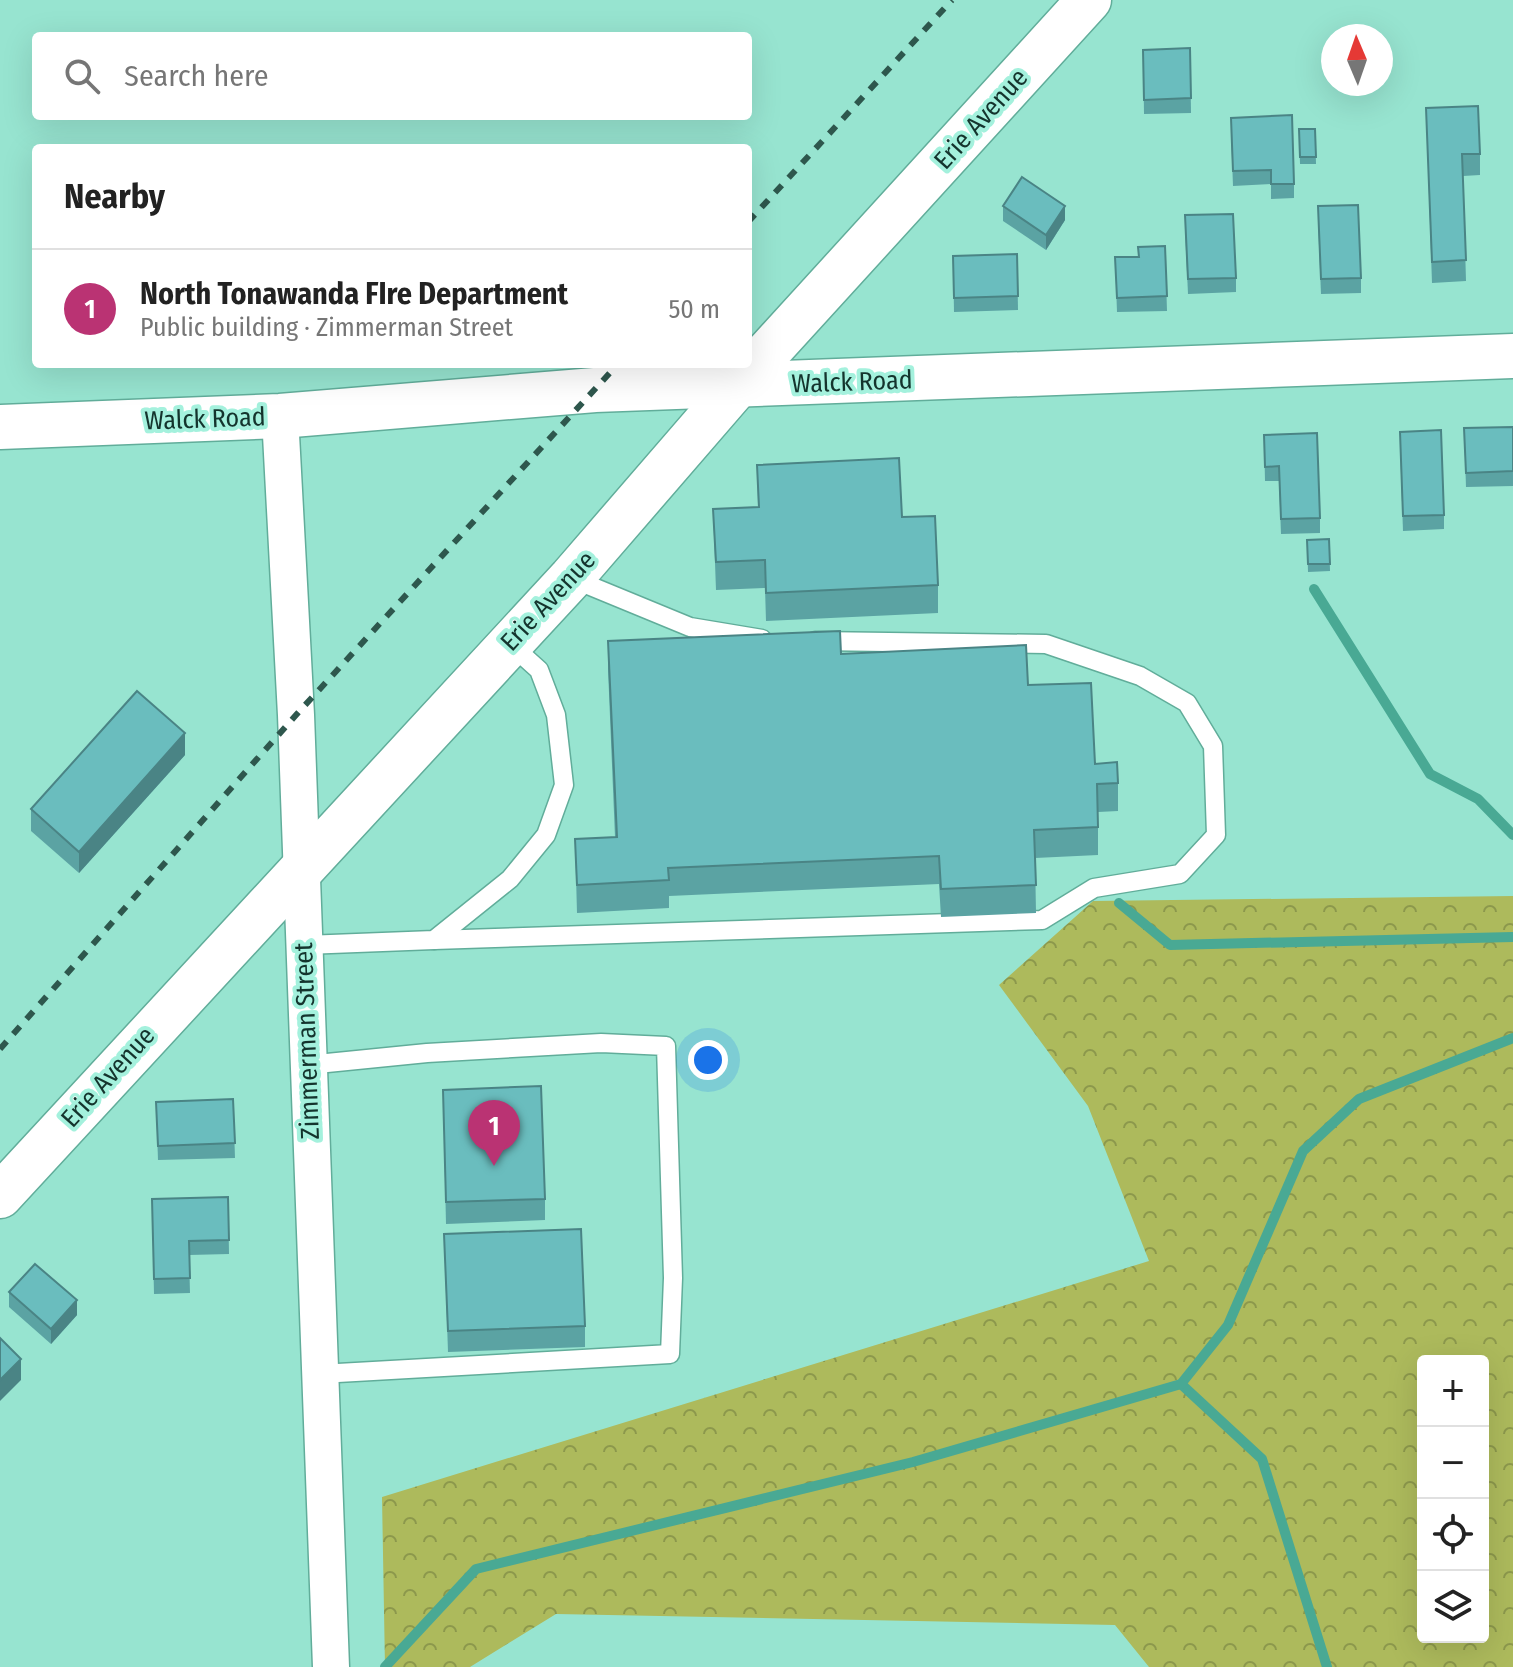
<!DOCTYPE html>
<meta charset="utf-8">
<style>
:root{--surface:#fff;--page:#f6f6f6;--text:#222;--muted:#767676;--line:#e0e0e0;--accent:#ba3373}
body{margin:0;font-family:"Fira Sans Condensed",sans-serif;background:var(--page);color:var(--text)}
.controls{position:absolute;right:24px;bottom:24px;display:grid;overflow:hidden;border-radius:8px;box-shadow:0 8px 32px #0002}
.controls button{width:72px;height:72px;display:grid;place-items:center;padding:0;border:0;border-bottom:2px solid var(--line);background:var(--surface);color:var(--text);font:40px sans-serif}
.compass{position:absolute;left:1321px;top:24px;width:72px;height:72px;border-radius:50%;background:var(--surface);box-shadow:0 8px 32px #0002;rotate:358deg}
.you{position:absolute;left:708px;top:1060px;width:28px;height:28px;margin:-20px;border:6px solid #fff;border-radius:50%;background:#1a73e8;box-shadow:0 0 0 12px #1a73e833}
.badge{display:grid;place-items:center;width:52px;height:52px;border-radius:50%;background:var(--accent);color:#fff;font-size:26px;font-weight:700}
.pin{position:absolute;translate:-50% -66px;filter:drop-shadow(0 2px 4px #0008)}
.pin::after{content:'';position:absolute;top:42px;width:28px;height:24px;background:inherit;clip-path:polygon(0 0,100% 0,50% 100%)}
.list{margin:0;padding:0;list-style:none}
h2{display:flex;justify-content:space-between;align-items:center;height:104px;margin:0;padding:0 32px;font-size:34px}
h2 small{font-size:26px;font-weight:400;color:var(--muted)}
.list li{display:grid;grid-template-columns:52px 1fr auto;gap:24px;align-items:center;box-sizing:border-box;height:120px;padding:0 32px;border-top:2px solid var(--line)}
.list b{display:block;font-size:30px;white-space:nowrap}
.list p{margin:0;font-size:26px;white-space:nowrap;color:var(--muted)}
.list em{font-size:26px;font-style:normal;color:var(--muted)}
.icon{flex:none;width:44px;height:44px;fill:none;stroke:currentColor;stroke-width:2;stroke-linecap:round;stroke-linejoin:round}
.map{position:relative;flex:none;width:1513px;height:1667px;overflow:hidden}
.search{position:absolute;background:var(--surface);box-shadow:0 8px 32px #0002;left:32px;top:32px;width:720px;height:88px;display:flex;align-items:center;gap:20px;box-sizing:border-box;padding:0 28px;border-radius:8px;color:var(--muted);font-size:30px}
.panel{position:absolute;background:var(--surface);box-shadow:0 8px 32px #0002;left:32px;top:144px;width:720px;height:224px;border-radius:8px}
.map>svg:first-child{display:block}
</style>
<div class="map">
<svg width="1513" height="1667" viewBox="0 0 1513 1667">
<defs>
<pattern id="forest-crowns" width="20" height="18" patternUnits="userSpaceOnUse" patternTransform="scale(2)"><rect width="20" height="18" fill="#adba5c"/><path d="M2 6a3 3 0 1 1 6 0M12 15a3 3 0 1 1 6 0" fill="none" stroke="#8c984c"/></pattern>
</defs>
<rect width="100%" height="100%" fill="#97e4d0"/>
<path fill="url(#forest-crowns)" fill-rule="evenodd" d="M1513,896V1667H1149L1115,1625L556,1614L470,1667H385L382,1497L1149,1261L1088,1106L999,985L1093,901ZM1423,1361H1483V1637H1423Z"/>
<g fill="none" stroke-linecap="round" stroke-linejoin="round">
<g stroke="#49a994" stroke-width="10">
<polyline points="1314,589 1430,774 1478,799 1513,835"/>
<polyline points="1119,903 1170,945 1513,937"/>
<polyline points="1181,1384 1262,1459 1327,1667"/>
<polyline points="385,1667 476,1569 913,1462 1181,1384 1228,1325 1303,1151 1359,1099 1513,1038"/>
</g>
<defs>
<g id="service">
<polyline points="571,578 690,627 762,639"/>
<polyline points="434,940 1042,920 1094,888 1180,874 1216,835 1213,746 1187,703 1140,676 1046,644 815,641"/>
<polyline points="305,945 434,940 510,879 546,835 564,785 556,715 539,670 509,643"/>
<polyline points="307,1065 427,1053 601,1043 666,1046 673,1278 670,1354 320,1374"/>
</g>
<polyline id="minor" points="280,416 296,715 331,1667"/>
<polyline id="tertiary" points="0,427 280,416 595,390 1513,356"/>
<polyline id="primary" points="0,1196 571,578 737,386 1089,0"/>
</defs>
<use href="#service" stroke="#61ad9a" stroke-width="21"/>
<use href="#minor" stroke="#61ad9a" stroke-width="39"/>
<use href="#tertiary" stroke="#61ad9a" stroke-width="47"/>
<use href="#primary" stroke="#61ad9a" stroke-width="47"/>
<use href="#service" stroke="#fff" stroke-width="18"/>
<use href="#minor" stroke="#fff" stroke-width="36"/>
<use href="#tertiary" stroke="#fff" stroke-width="44"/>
<use href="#primary" stroke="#fff" stroke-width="44"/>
<g stroke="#2e574d" stroke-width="6" stroke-dasharray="10 10" stroke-linecap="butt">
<polyline points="748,222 952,0"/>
<polyline points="0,1049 296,715 618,364"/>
</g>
</g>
<g fill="#5ba3a3">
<polygon points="1190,48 1191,113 1144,114 1143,50"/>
<polygon points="1426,108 1480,154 1480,175 1463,176 1466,281 1432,283"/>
<polygon points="1299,129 1315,129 1316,164 1300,164"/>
<polygon points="1231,132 1294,184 1294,198 1271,199 1271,184 1233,186"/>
<polygon points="1003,206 1065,220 1046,250 1003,221"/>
<polygon points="1318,221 1361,278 1361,293 1321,294"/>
<polygon points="1185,230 1236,278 1236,292 1188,294"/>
<polygon points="1165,246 1167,311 1117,312 1115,257 1138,257"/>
<polygon points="1017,254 1018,310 954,312 953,256"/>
<polygon points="1513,427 1513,486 1466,487 1464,428"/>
<polygon points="1264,435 1320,518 1320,533 1281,534 1279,481 1265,481"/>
<polygon points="1400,446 1444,515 1444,529 1403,531"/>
<polygon points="757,465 902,517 938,585 938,613 766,621 765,588 716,590 713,509 758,507"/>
<polygon points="1329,539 1330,571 1308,572 1307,540"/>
<polygon points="608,641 841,654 1028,685 1095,764 1118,783 1118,811 1098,812 1098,855 1035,858 1036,913 941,917 939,884 669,896 669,908 577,913 575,839 615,837 608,669"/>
<polygon points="185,755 79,873 31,831 31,809"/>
<polygon points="443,1090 545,1199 545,1220 446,1224"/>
<polygon points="233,1099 235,1158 158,1160 156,1102"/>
<polygon points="228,1197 229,1254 189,1255 190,1293 154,1294 152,1199"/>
<polygon points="444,1234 585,1326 585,1347 448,1352"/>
<polygon points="9,1292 77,1315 51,1344 9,1307"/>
</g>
<g fill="#4a8485">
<polygon points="1065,206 1065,220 1046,250 1046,235"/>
<polygon points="185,733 185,755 79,873 79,852"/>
<polygon points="77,1300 77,1315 51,1344 51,1329"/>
<polygon points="21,1359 21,1380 0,1401 0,1380"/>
</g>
<g fill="#6abdbe" stroke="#4a8485" stroke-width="2">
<polygon points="1190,48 1191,98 1144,100 1143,50"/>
<polygon points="1478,106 1480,154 1462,154 1466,260 1432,262 1426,108"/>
<polygon points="1292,115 1294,184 1271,184 1271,170 1233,171 1231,118"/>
<polygon points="1299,129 1315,129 1316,157 1300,157"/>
<polygon points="1022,177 1065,206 1046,235 1003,206"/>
<polygon points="1358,205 1361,278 1321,279 1318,206"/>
<polygon points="1233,214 1236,278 1188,279 1185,215"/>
<polygon points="1165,246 1167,296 1117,298 1115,257 1139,257 1138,247"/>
<polygon points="1017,254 1018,296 954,298 953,256"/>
<polygon points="1513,427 1513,471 1466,473 1464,428"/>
<polygon points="1441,430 1444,515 1403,516 1400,432"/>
<polygon points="1317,433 1320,518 1281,519 1279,466 1265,467 1264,435"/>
<polygon points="899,458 902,517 935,516 938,585 766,593 765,560 716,562 713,509 759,507 757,465"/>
<polygon points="1329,539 1330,564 1308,564 1307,540"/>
<polygon points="840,631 841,654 1026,645 1028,685 1091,683 1095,764 1117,762 1118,783 1097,784 1098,827 1034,830 1036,885 941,889 939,856 668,868 669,880 577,885 575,839 617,837 608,641"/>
<polygon points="137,691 185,733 79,852 31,809"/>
<polygon points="541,1086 545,1199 446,1202 443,1090"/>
<polygon points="233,1099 235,1143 158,1146 156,1102"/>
<polygon points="228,1197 229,1240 189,1241 190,1278 154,1279 152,1199"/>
<polygon points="581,1229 585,1326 448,1331 444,1234"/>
<polygon points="35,1264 77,1300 51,1329 9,1292"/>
<polygon points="0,1338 21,1359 0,1380"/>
</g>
<g text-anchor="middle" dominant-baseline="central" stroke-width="8" stroke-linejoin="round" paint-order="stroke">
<g font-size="26" fill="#14342d" stroke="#a4f1dd">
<text transform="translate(981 119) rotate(-48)">Erie Avenue</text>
<text transform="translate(852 382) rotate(-2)">Walck Road</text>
<text transform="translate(205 419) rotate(-2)">Walck Road</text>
<text transform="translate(548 601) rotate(-47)">Erie Avenue</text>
<text transform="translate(307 1041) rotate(-92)">Zimmerman Street</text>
<text transform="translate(108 1077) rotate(-48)">Erie Avenue</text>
</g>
</g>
</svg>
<div class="controls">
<button>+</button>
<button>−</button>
<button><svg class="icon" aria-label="locate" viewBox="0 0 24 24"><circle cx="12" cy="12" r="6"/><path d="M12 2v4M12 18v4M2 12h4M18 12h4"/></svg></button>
<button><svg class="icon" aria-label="layers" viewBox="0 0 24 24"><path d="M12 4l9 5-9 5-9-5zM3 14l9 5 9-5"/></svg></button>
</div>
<svg class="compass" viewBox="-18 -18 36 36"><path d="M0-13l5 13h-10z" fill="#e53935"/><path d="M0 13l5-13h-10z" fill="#767676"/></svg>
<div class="you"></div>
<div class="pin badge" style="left:494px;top:1166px">1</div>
<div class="search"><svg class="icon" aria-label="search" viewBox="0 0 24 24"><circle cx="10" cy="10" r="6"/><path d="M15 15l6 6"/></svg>Search here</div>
<section class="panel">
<h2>Nearby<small></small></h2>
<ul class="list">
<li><span class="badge">1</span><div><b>North Tonawanda FIre Department</b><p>Public building · Zimmerman Street</p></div><em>50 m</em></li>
</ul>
</section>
</div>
